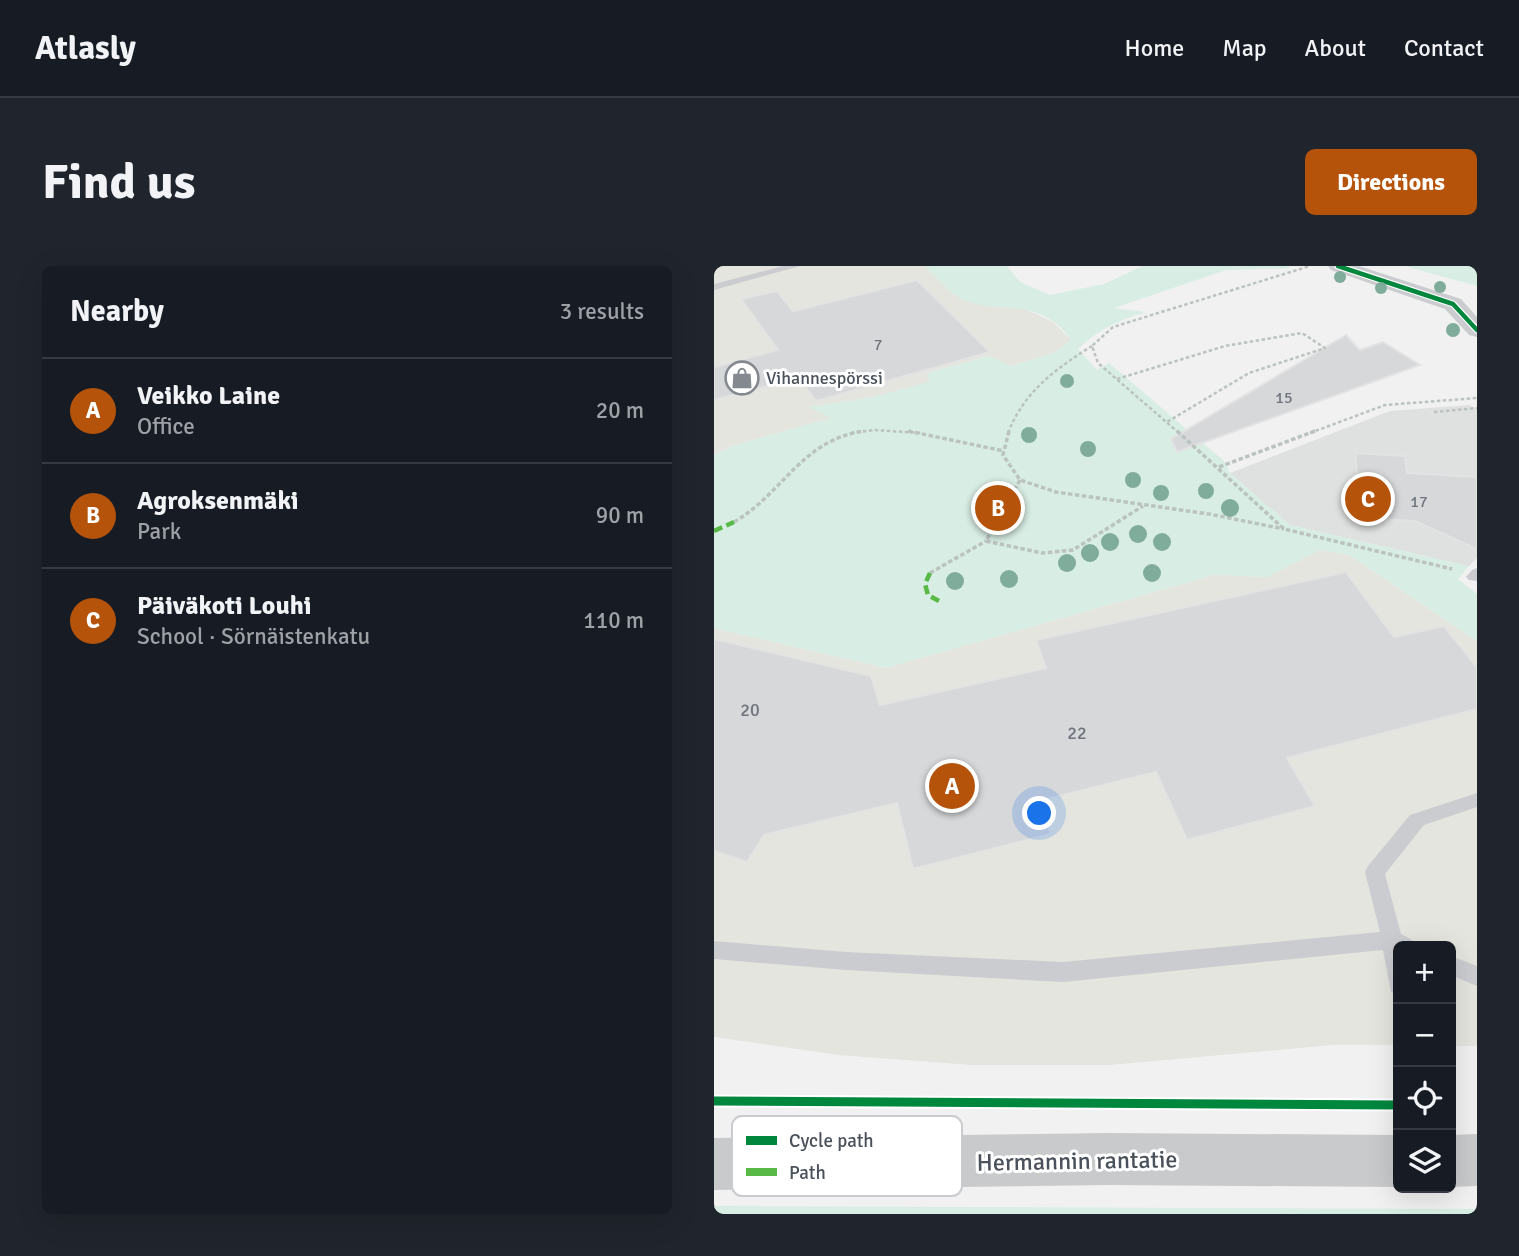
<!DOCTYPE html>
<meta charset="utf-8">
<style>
:root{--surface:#171b24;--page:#20242c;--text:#f1f3f6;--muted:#9ea1a6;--line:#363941;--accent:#b45309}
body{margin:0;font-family:Signika,sans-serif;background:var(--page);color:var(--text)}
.controls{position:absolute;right:21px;bottom:21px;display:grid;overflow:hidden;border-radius:10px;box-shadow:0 7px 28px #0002}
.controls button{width:63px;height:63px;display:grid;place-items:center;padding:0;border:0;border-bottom:2px solid var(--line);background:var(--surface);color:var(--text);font:35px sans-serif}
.you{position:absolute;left:326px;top:548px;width:24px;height:24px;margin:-18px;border:5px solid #fff;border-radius:50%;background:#1a73e8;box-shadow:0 0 0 10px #1a73e833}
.badge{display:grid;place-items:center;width:46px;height:46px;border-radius:50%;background:var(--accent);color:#fff;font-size:23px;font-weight:700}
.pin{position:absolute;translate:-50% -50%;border:4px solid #fff;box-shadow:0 2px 7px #0006}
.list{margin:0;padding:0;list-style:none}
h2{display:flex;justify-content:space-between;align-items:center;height:91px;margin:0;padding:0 28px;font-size:30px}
h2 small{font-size:23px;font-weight:400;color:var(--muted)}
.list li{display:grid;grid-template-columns:46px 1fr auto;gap:21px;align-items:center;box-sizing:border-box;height:105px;padding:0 28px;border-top:2px solid var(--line)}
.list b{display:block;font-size:26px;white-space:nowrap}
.list p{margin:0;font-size:23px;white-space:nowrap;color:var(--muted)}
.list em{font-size:23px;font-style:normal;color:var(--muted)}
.icon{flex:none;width:38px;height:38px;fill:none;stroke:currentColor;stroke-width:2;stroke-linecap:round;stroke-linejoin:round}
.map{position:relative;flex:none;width:763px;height:948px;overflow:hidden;border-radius:10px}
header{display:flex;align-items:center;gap:42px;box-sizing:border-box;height:98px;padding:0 35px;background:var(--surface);border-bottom:2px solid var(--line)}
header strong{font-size:33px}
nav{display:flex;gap:38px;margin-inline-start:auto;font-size:24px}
.intro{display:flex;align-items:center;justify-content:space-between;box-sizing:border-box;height:168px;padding:0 42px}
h1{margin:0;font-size:49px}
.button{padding:18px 32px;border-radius:10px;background:var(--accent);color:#fff;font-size:24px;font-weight:700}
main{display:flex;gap:42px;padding:0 42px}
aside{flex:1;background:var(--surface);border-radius:10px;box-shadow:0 7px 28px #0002}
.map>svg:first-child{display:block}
</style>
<header>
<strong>Atlasly</strong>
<nav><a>Home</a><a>Map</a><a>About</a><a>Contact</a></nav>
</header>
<div class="intro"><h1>Find us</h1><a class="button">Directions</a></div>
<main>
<aside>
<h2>Nearby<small>3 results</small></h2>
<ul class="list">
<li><span class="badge">A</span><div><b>Veikko Laine</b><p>Office</p></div><em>20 m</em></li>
<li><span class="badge">B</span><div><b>Agroksenmäki</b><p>Park</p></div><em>90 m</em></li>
<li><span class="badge">C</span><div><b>Päiväkoti Louhi</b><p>School · Sörnäistenkatu</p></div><em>110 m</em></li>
</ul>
</aside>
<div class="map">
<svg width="763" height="948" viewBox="0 0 763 948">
<rect width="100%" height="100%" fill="#f1f1f1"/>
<g fill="#e5e5df">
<polygon points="0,0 211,0 247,32 272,38 307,41 339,56 357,74 340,87 296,100 276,90 213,107 217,116 155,132 96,141 118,152 18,180 0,189"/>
<polygon points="606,284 635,289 763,375 763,780 737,780 737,680 684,680 684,779 619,779 396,799 257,799 124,789 0,771 0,362 172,402 500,309 553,311"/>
</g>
<polygon fill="#dfe0e0" points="755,139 763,143 763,292 755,300 576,259 516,207 676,145"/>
<g fill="#d8ede3">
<path d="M211,0H293L306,16L336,29L390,18L429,0H573L577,2L512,4L400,42L432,46C406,54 384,63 364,83L383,104L395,97L510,195L516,207L576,259L755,300L744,313L763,328V375L635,289L606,284L553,311L500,309L172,402L0,362V189L18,180L117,152L94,141L155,132L216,116L213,107L276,90L297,100L340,87L357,74C325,29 287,50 248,33C235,27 221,10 211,0Z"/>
<polygon points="691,0 763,0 763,20"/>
<polygon points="0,940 763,943 763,948 0,948"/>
</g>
<g fill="#d7d8da" stroke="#e3e3e3" stroke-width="2">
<polygon points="203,14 276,86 102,135 85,112 0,134 0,101 64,84 27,33 63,25 79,45"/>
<polygon points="632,69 646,84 669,76 706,99 463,186 457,173"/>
<polygon points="641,187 691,190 693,207 763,211 763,283 701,255 663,253 661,238 646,237"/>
<polygon points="632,306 680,371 730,360 763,401 763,443 573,492 601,540 473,574 442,506 325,535 337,568 199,603 183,537 50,569 33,596 0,585 0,373 157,410 166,439 332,402 322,374"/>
</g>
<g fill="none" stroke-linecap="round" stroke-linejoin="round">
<g stroke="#bbc3c1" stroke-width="2.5" stroke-dasharray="3.5 2.5" stroke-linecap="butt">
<polyline points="403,113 511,80 588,67 611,82 535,107 453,156"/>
<polyline points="720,146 763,142"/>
<polyline points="137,167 161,164 207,167"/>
<path d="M294,167C310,126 341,103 378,80"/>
<polyline points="465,167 384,97 378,80 399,61 596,0"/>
<polyline points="596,167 671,139 763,132"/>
</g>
<g stroke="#bbc3c1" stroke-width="3.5" stroke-dasharray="4.5 2.5" stroke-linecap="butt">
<polyline points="194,165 290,185"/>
<polyline points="295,165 289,189 306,214 342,226 495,248 570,263"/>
<polyline points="463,165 570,263 738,303"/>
<polyline points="505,201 601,165"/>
<polyline points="306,214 272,275 328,287 359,284 429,240"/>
<path d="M20,256C70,227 87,174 150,165"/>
<polyline points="216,307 272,275"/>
</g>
<g fill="#cbcccf" fill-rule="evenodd">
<polygon points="69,0 86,0 0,24 0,18"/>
<polygon points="763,302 763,315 755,314 752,311 758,304"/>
<polygon points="763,527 763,541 710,559 671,608 687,668 698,674 701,680 684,680 684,729 677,726 669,684 349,716 132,704 0,693 0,675 132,686 349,696 666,666 651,606 654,600 696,549"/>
<polygon points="737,690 763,700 763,720 737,709"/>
</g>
<polygon fill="#cbcccf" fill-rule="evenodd" points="614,0 645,0 747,33 763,51 763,71 755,69 731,43 617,4"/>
<g fill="#c8cacc" fill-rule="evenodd">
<polygon points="395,867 684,869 684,921 395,919 0,924 0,872"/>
<polygon points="763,868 763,920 737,921 737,869"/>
</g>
<g stroke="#58b947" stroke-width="4.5" stroke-dasharray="9 4.5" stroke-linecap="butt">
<polyline points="0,265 20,256"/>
<polyline points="216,307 211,318 214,329 225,335"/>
</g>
<defs>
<polyline id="cycleway-far1" points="624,0 739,38 763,64"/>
<polyline id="cycleway" points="0,835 684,839"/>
</defs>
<use href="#cycleway-far1" stroke="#fff" stroke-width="7"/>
<use href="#cycleway" stroke="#fff" stroke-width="13"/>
<use href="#cycleway-far1" stroke="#00873e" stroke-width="4.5"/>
<use href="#cycleway" stroke="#00873e" stroke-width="9"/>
</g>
<g fill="#80ac9b">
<circle cx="626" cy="11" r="6"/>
<circle cx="726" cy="21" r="6"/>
<circle cx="667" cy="22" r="6"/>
<circle cx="739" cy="64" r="7"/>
<circle cx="353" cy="115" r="7"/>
<circle cx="315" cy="169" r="8"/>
<circle cx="374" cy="183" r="8"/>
<circle cx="419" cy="214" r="8"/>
<circle cx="492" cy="225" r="8"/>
<circle cx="447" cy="227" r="8"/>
<circle cx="516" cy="242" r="9"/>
<circle cx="424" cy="268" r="9"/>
<circle cx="396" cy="276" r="9"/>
<circle cx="448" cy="276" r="9"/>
<circle cx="376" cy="287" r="9"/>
<circle cx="353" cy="297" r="9"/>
<circle cx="438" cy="307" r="9"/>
<circle cx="295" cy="313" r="9"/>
<circle cx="241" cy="315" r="9"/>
</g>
<defs>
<symbol id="shop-ring" viewBox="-11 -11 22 22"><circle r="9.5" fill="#fff" stroke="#848990" stroke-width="1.5"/><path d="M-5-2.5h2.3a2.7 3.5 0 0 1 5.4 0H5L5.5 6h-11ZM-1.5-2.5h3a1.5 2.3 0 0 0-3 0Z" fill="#848990"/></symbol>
</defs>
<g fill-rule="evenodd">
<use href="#shop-ring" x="9" y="93" width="38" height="38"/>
</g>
<g text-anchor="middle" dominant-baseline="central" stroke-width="6" stroke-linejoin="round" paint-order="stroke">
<g font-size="16" fill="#6f747c">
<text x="164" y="79">7</text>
<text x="570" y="132">15</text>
<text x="705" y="236">17</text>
</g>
<g font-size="18" fill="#4a515b" stroke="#fff" text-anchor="start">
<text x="52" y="112">Vihannespörssi</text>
</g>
<g font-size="18" fill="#6f747c">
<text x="36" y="444">20</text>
<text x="363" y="467">22</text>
</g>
<g font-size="24" fill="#4a515b" stroke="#fff">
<text transform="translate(363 895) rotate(-1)">Hermannin rantatie</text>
</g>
</g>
<rect x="18" y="850" width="230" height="80" rx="10" fill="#fff" stroke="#c9cbce" stroke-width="2"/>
<rect x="32" y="870" width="31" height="9" fill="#00873e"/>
<rect x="32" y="902" width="31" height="8" fill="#58b947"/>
<g font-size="19" fill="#4a515b">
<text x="75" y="881">Cycle path</text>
<text x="75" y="913">Path</text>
</g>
</svg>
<div class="controls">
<button>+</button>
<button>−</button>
<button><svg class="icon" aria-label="locate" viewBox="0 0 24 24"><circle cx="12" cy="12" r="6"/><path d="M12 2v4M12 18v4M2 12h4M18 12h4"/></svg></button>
<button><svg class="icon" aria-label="layers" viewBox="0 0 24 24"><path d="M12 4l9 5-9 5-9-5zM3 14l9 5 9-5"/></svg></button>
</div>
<div class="you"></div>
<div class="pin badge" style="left:238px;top:520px">A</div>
<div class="pin badge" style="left:284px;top:242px">B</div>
<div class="pin badge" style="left:654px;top:233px">C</div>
</div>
</main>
